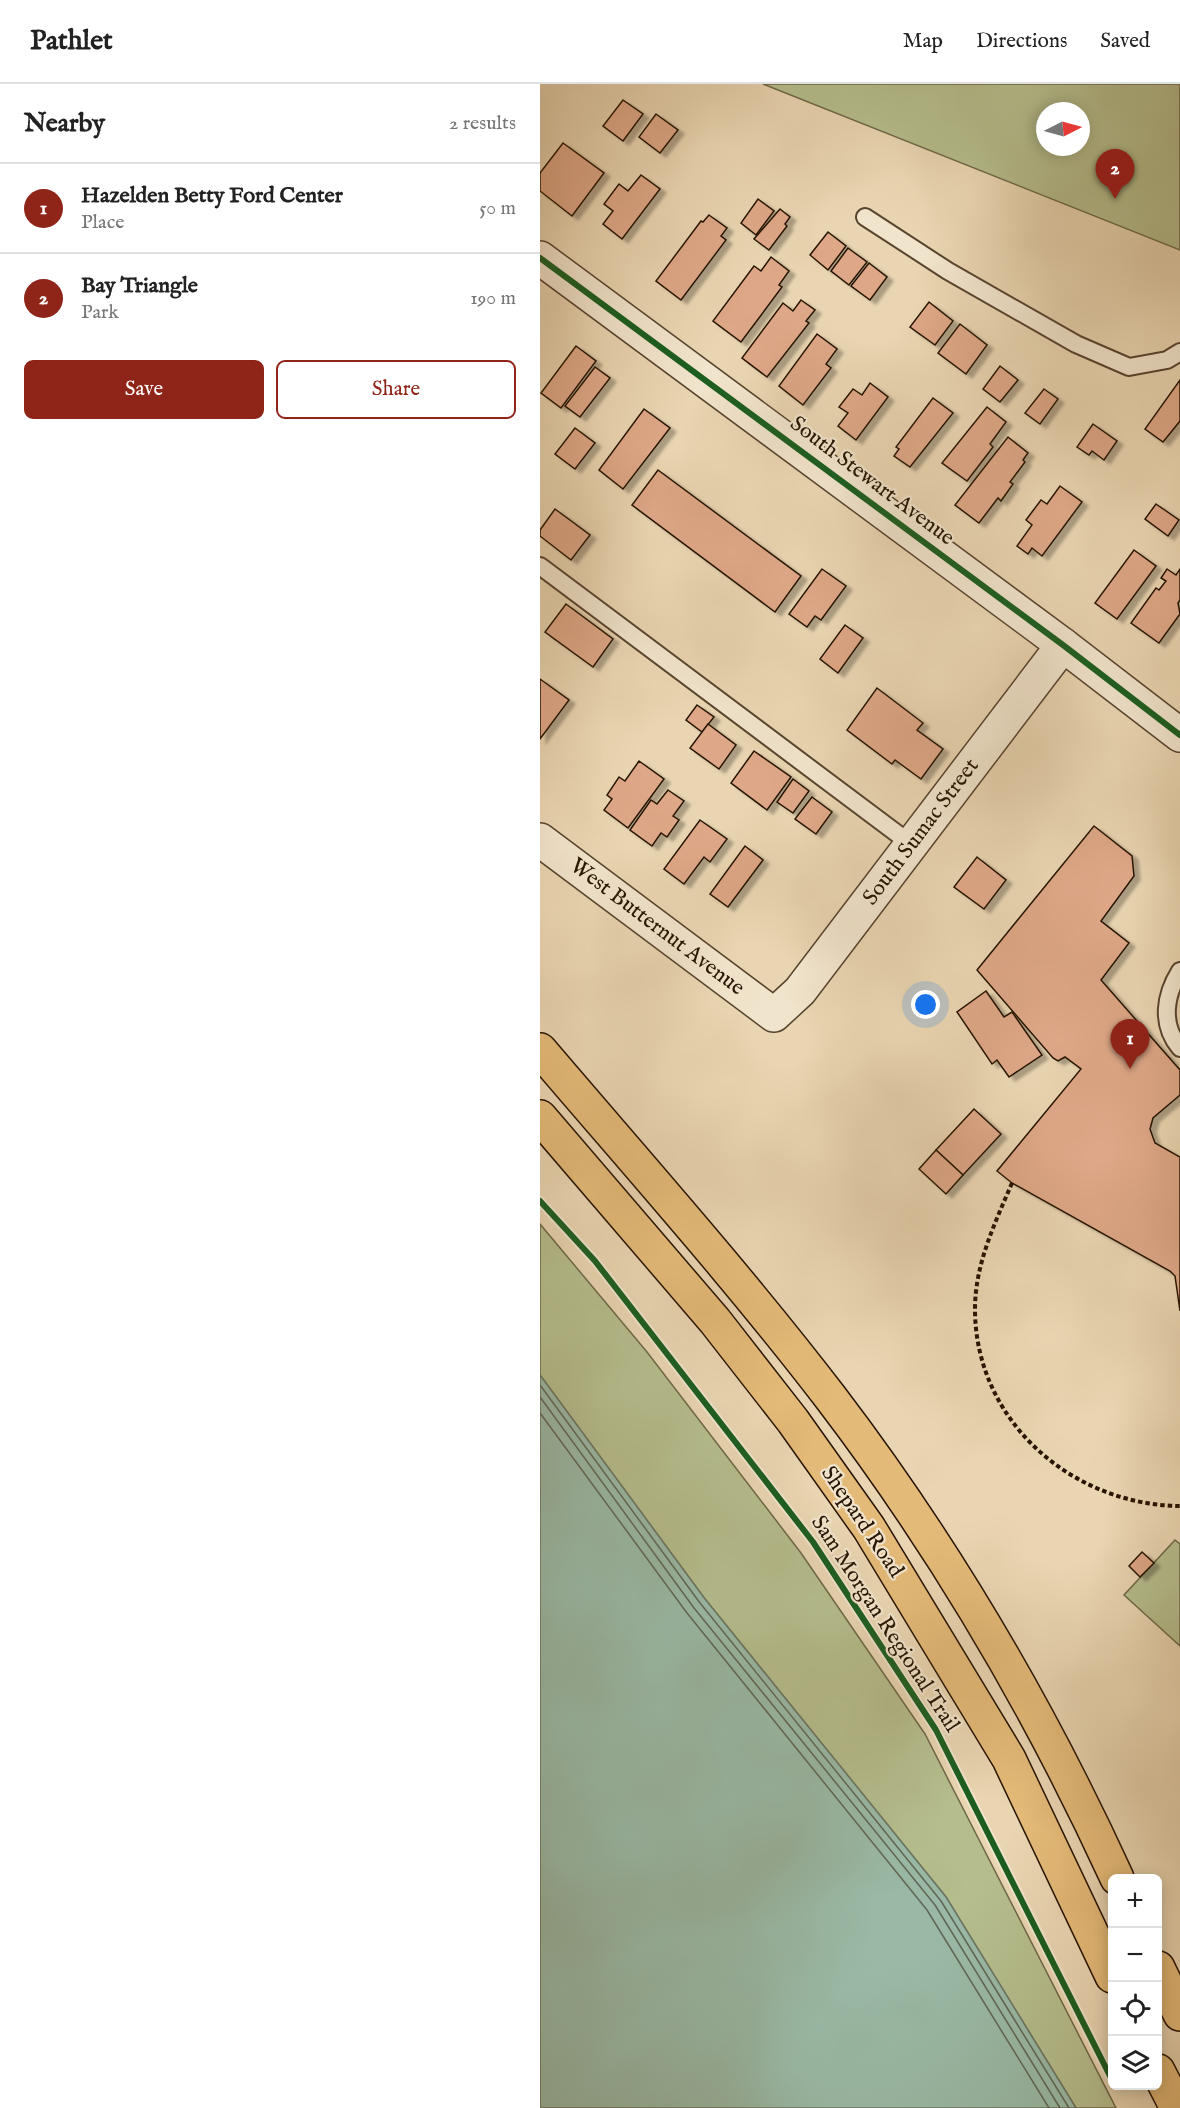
<!DOCTYPE html>
<meta charset="utf-8">
<style>
:root{--surface:#fff;--page:#f2f2f2;--text:#222;--muted:#767676;--line:#e0e0e0;--accent:#8f2418}
body{margin:0;font-family:"IM FELL English",serif;background:var(--page);color:var(--text)}
.controls{position:absolute;right:18px;bottom:18px;display:grid;overflow:hidden;border-radius:9px;box-shadow:0 3px 15px #0003}
.controls button{width:54px;height:54px;display:grid;place-items:center;padding:0;border:0;border-bottom:2px solid var(--line);background:var(--surface);color:var(--text);font:30px sans-serif}
.compass{position:absolute;left:496px;top:18px;width:54px;height:54px;border-radius:50%;background:var(--surface);box-shadow:0 3px 15px #0003;rotate:84deg}
.you{position:absolute;left:386px;top:921px;width:21px;height:21px;margin:-15px;border:4px solid #fff;border-radius:50%;background:#1a73e8;box-shadow:0 0 0 9px #1a73e833}
.badge{display:grid;place-items:center;width:39px;height:39px;border-radius:50%;background:var(--accent);color:#fff;font-size:20px;font-weight:700}
.pin{position:absolute;translate:-50% -50px;filter:drop-shadow(0 2px 3px #0008)}
.pin::after{content:'';position:absolute;top:32px;width:21px;height:18px;background:inherit;clip-path:polygon(0 0,100% 0,50% 100%)}
.list{margin:0;padding:0;list-style:none}
h2{display:flex;justify-content:space-between;align-items:center;height:78px;margin:0;padding:0 24px;font-size:26px}
h2 small{font-size:20px;font-weight:400;color:var(--muted)}
.list li{display:grid;grid-template-columns:39px 1fr auto;gap:18px;align-items:center;box-sizing:border-box;height:90px;padding:0 24px;border-top:2px solid var(--line)}
.list b{display:block;font-size:22px;white-space:nowrap}
.list p{margin:0;font-size:20px;white-space:nowrap;color:var(--muted)}
.list em{font-size:20px;font-style:normal;color:var(--muted)}
.actions{display:flex;gap:12px;padding:18px 24px}
.actions a{flex:1;padding:14px 0;border:2px solid var(--accent);border-radius:9px;text-align:center;font-size:21px;color:var(--accent)}
.actions .main{background:var(--accent);color:#fff}
.icon{flex:none;width:33px;height:33px;fill:none;stroke:currentColor;stroke-width:2;stroke-linecap:round;stroke-linejoin:round}
.map{position:relative;flex:none;width:640px;height:2024px;overflow:hidden}
header{display:flex;align-items:center;gap:36px;box-sizing:border-box;height:84px;padding:0 30px;background:var(--surface);border-bottom:2px solid var(--line)}
header strong{font-size:28px}
nav{display:flex;gap:33px;margin-inline-start:auto;font-size:21px}
main{display:flex}
aside{flex:1;background:var(--surface)}
.map>svg:first-child{display:block}
</style>
<header>
<strong>Pathlet</strong>
<nav><a>Map</a><a>Directions</a><a>Saved</a></nav>
</header>
<main>
<aside>
<h2>Nearby<small>2 results</small></h2>
<ul class="list">
<li><span class="badge">1</span><div><b>Hazelden Betty Ford Center</b><p>Place</p></div><em>50 m</em></li>
<li><span class="badge">2</span><div><b>Bay Triangle</b><p>Park</p></div><em>190 m</em></li>
</ul>
<div class="actions"><a class="main">Save</a><a>Share</a></div>
</aside>
<div class="map">
<svg width="640" height="2024" viewBox="0 0 640 2024">
<defs>
<filter id="shadow"><feDropShadow dx="6" dy="4" stdDeviation="1.5" flood-color="#0004"/></filter>
</defs>
<rect width="100%" height="100%" fill="#e9d5b1"/>
<filter id="stains"><feTurbulence type="fractalNoise" baseFrequency=".00333" numOctaves="4"/><feColorMatrix values="0 0 0 0 .2 0 0 0 0 .09 0 0 0 0 .02 0 0 0 .5 -.17"/></filter>
<radialGradient id="worn" r=".72"><stop offset=".6" stop-color="#630" stop-opacity="0"/><stop offset="1" stop-color="#630" stop-opacity=".3"/></radialGradient>
<g fill="#b5bd8d" stroke="#6e6848" stroke-width="1.5" fill-rule="evenodd">
<path d="M223,0H640V166ZM505,27H541V63H505Z"/>
<polygon points="0,1140 107,1268 261,1469 385,1650 576,2024 536,2024 406,1813 165,1515 0,1291"/>
<polygon points="635,1456 640,1460 640,1562 584,1511"/>
</g>
<polygon fill="#99b9a6" stroke="#6b7764" stroke-width="1.5" points="0,1291 165,1515 406,1813 536,2024 0,2024"/>
<g fill="none" stroke-linecap="round" stroke-linejoin="round">
<g stroke="#606654" stroke-width="1.5">
<polyline points="0,1301 160,1519 401,1817 529,2024"/>
<polyline points="0,1313 154,1524 395,1821 520,2024"/>
<polyline points="0,1329 147,1529 387,1826 509,2024"/>
</g>
</g>
<g fill="#dea787" stroke="#271402" stroke-width="1.5" filter="url(#shadow)">
<polygon points="83,16 103,30 83,57 63,42"/>
<polygon points="116,30 138,46 120,69 99,53"/>
<polygon points="23,59 64,89 32,132 0,107 0,89"/>
<polygon points="101,91 120,105 82,155 63,140 73,127 64,120 79,100 88,107"/>
<polygon points="218,115 234,127 216,151 201,139"/>
<polygon points="240,125 250,133 245,140 247,142 229,166 214,155"/>
<polygon points="169,131 187,144 181,152 186,156 141,216 116,197 161,137 163,138"/>
<polygon points="288,148 306,162 288,186 270,171"/>
<polygon points="308,164 327,178 309,201 291,187"/>
<polygon points="231,173 249,187 239,201 242,203 201,258 173,237 214,182 221,187"/>
<polygon points="329,179 347,193 330,216 311,202"/>
<polygon points="261,216 275,226 266,237 269,239 227,293 202,274 243,219 253,227"/>
<polygon points="389,218 413,237 395,261 370,243"/>
<polygon points="420,240 447,261 426,290 398,269"/>
<polygon points="277,250 297,265 286,280 291,284 263,321 239,302"/>
<polygon points="36,262 56,277 21,324 1,309"/>
<polygon points="460,282 478,296 460,318 443,305"/>
<polygon points="55,283 70,294 40,333 25,322"/>
<polygon points="640,296 640,337 623,358 605,345"/>
<polygon points="330,299 348,313 316,356 298,342 308,329 299,323 313,305 322,311"/>
<polygon points="504,305 518,315 500,340 485,329"/>
<polygon points="393,314 413,329 370,383 354,372 359,365 356,363"/>
<polygon points="447,323 466,338 450,360 453,363 427,397 402,379"/>
<polygon points="104,325 130,344 83,405 59,386"/>
<polygon points="553,340 577,357 564,376 552,367 549,371 537,363"/>
<polygon points="35,344 55,359 35,385 15,370"/>
<polygon points="468,353 488,369 483,376 485,378 470,398 473,400 461,417 458,414 439,439 415,421"/>
<polygon points="118,386 261,492 235,528 92,421"/>
<polygon points="520,402 542,418 502,472 492,464 488,470 477,462 492,441 486,436 501,416 507,420"/>
<polygon points="616,420 639,436 628,452 605,435"/>
<polygon points="15,425 50,451 31,476 0,452 0,446"/>
<polygon points="594,466 616,482 577,535 555,519"/>
<polygon points="282,485 306,502 281,536 275,532 267,543 249,530"/>
<polygon points="627,485 636,491 640,485 640,516 638,519 640,530 619,559 591,539 616,504 619,506 626,497 621,494"/>
<polygon points="26,520 73,555 53,583 5,548"/>
<polygon points="305,541 323,554 298,589 280,575"/>
<polygon points="0,595 29,616 0,655"/>
<polygon points="337,604 383,639 377,646 403,665 381,695 355,676 352,680 307,646"/>
<polygon points="157,621 174,633 162,648 146,636"/>
<polygon points="168,640 196,661 179,685 150,664"/>
<polygon points="214,667 251,693 227,726 191,699"/>
<polygon points="99,677 124,695 88,744 64,726 72,715 67,711 79,693 85,697"/>
<polygon points="253,695 269,707 253,729 237,718"/>
<polygon points="128,706 144,717 133,732 139,736 127,753 121,749 112,762 90,746 111,716 117,720"/>
<polygon points="272,713 292,728 276,750 255,735"/>
<polygon points="160,736 187,755 170,778 164,773 144,800 124,785"/>
<polygon points="554,742 592,772 594,792 561,837 589,859 561,896 640,986 640,1011 613,1034 610,1045 615,1059 640,1073 640,1227 635,1192 630,1187 472,1099 457,1087 541,985 525,973 518,977 513,974 437,886"/>
<polygon points="205,762 223,776 188,823 170,810"/>
<polygon points="437,773 466,796 444,825 414,803"/>
<polygon points="446,907 464,933 472,928 502,971 469,993 457,976 452,980 417,928"/>
<polygon points="434,1025 461,1050 423,1091 396,1066"/>
<polygon points="396,1066 423,1091 406,1110 379,1085"/>
<polygon points="602,1468 614,1479 600,1493 589,1482"/>
</g>
<g fill="none" stroke-linecap="round" stroke-linejoin="round">
<defs>
<g id="lane">
<polyline points="325,133 408,187 536,260 589,283 627,276 640,268"/>
<polyline points="0,482 371,760"/>
<path d="M640,887C625,911 620,940 640,964"/>
</g>
<g id="street">
<polyline points="0,174 523,561 640,651"/>
<polyline points="0,756 234,931 260,907 523,561"/>
</g>
<g id="highway">
<path d="M0,966C98,1081 199,1194 291,1314C403,1461 500,1626 577,1794"/>
<polyline points="0,1033 175,1237 253,1337 329,1444 469,1675 572,1892"/>
<polyline points="618,1884 640,1930"/>
<polyline points="618,1987 637,2024"/>
</g>
</defs>
<use href="#lane" stroke="#58442e" stroke-width="20"/>
<use href="#street" stroke="#58442e" stroke-width="36"/>
<use href="#highway" stroke="#271402" stroke-width="36"/>
<path stroke="#271402" stroke-width="4" stroke-dasharray="4.5 3" stroke-linecap="butt" d="M472,1099C455,1139 435,1180 435,1225C435,1337 532,1421 640,1422"/>
<use href="#lane" stroke="#f1e4cc" stroke-width="16"/>
<use href="#street" stroke="#f1e4cc" stroke-width="33"/>
<use href="#highway" stroke="#e4ba78" stroke-width="33"/>
<defs>
<g id="cycleway">
<polyline points="0,174 523,561 640,651"/>
<polyline points="0,1117 55,1177 273,1458 396,1646 572,1996"/>
</g>
</defs>
<use href="#cycleway" stroke="#f1e4cc" stroke-width="10"/>
<use href="#cycleway" stroke="#1b5e20" stroke-width="6"/>
</g>
<g text-anchor="middle" dominant-baseline="central" stroke-width="4.5" stroke-linejoin="round" paint-order="stroke">
<g font-size="22" fill="#271402" stroke="#f1e4cc">
<text transform="translate(332 397) rotate(37)">South Stewart Avenue</text>
<text transform="translate(381 748) rotate(-53)">South Sumac Street</text>
<text transform="translate(117 843) rotate(37)">West Butternut Avenue</text>
<text transform="translate(322 1438) rotate(56)">Shepard Road</text>
<text transform="translate(345 1540) rotate(57)">Sam Morgan Regional Trail</text>
</g>
</g>
<rect width="100%" height="100%" filter="url(#stains)"/>
<rect width="100%" height="100%" fill="url(#worn)"/>
</svg>
<div class="controls">
<button>+</button>
<button>−</button>
<button><svg class="icon" aria-label="locate" viewBox="0 0 24 24"><circle cx="12" cy="12" r="6"/><path d="M12 2v4M12 18v4M2 12h4M18 12h4"/></svg></button>
<button><svg class="icon" aria-label="layers" viewBox="0 0 24 24"><path d="M12 4l9 5-9 5-9-5zM3 14l9 5 9-5"/></svg></button>
</div>
<svg class="compass" viewBox="-18 -18 36 36"><path d="M0-13l5 13h-10z" fill="#e53935"/><path d="M0 13l5-13h-10z" fill="#767676"/></svg>
<div class="you"></div>
<div class="pin badge" style="left:590px;top:985px">1</div>
<div class="pin badge" style="left:575px;top:115px">2</div>
</div>
</main>
